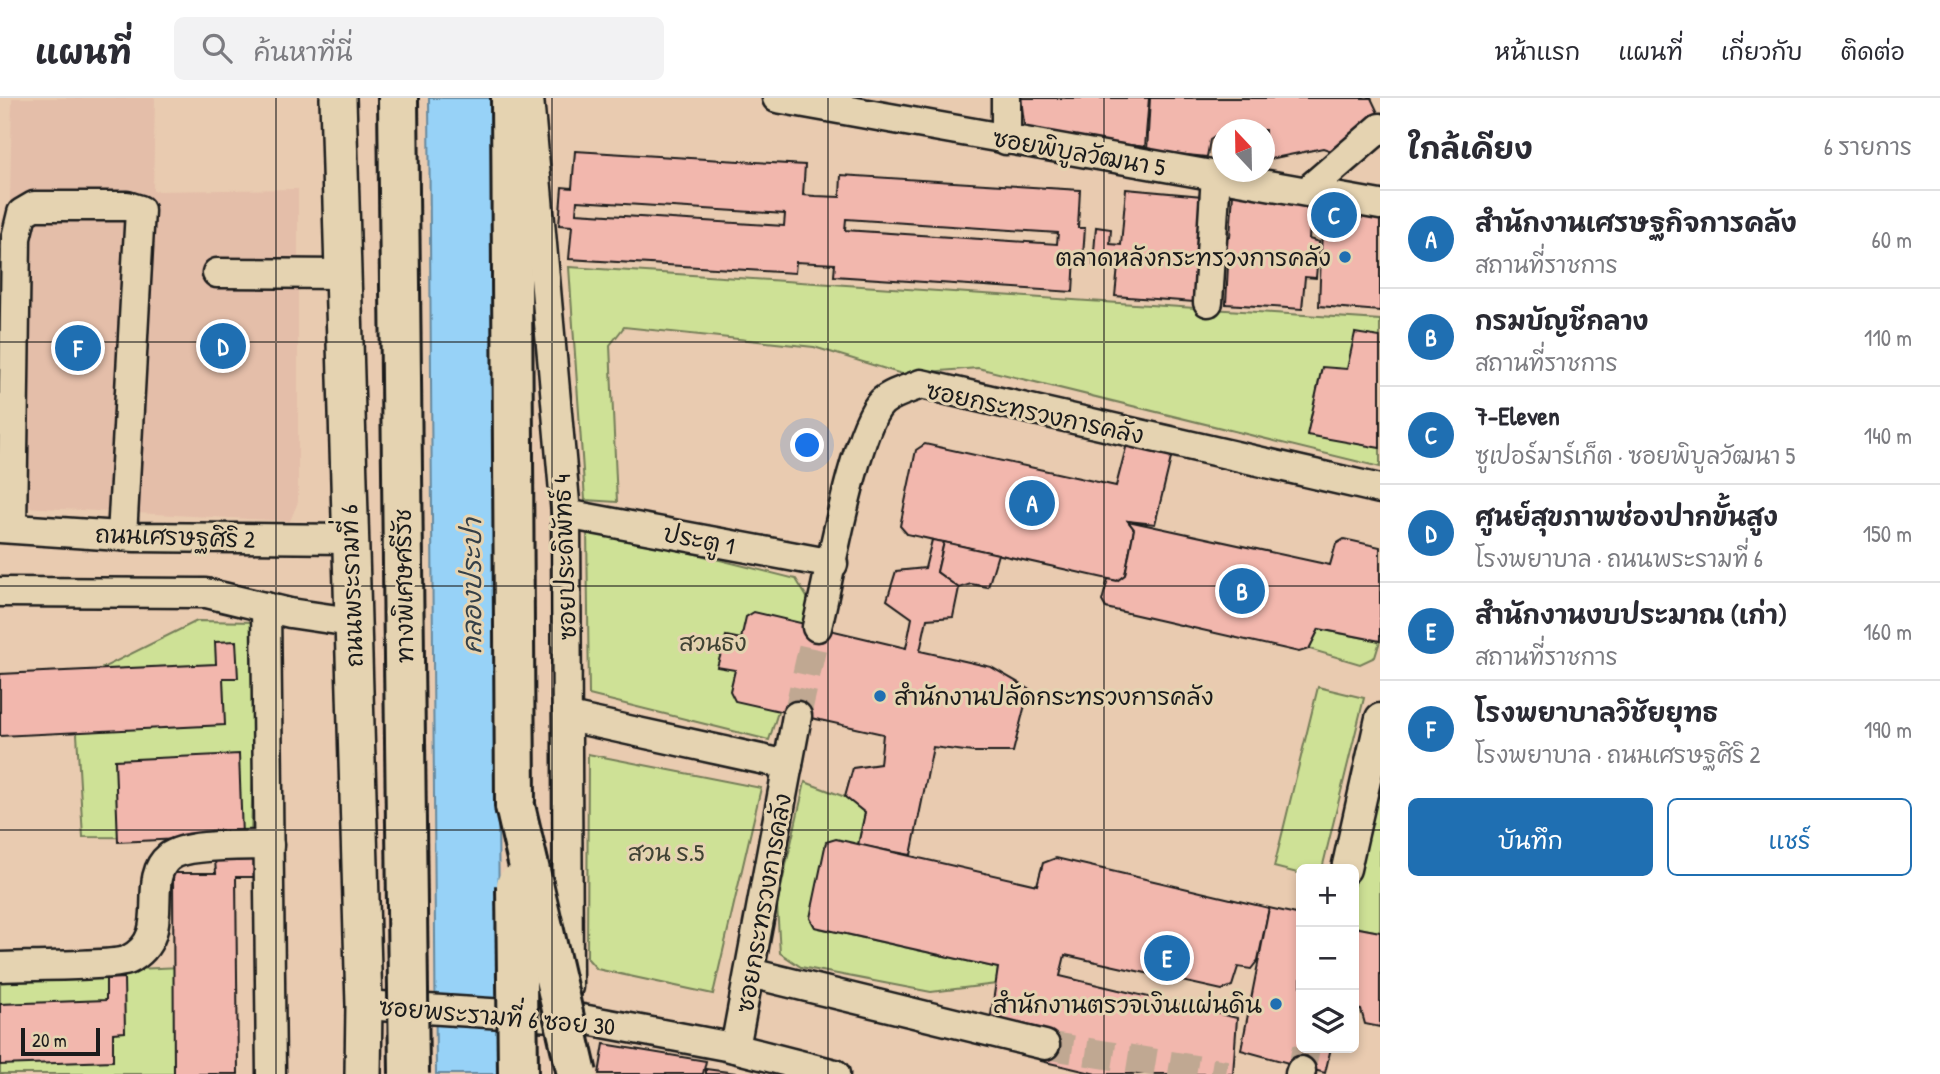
<!DOCTYPE html>
<html lang="th">
<meta charset="utf-8">
<style>
:root{--surface:#fff;--page:#f2f2f3;--text:#2b2b33;--muted:#7c7c81;--line:#e1e1e2;--accent:#1f6fb2}
body{margin:0;font-family:"Patrick Hand","Playpen Sans Thai",sans-serif;background:var(--page);color:var(--text)}
.controls{position:absolute;right:21px;bottom:21px;display:grid;overflow:hidden;border-radius:10px;box-shadow:0 4px 10px #0003}
.controls button{width:63px;height:63px;display:grid;place-items:center;padding:0;border:0;border-bottom:2px solid var(--line);background:var(--surface);color:var(--text);font:35px sans-serif}
.compass{position:absolute;left:1212px;top:21px;width:63px;height:63px;border-radius:50%;background:var(--surface);box-shadow:0 4px 10px #0003;rotate:338deg}
.scale{position:absolute;left:21px;bottom:18px;width:79px;box-sizing:border-box;padding-left:7px;border:4px solid #1c1c1c;border-top:0;font-size:19px;line-height:24px;white-space:nowrap;color:#1c1c1c;-webkit-text-stroke:5px #e5d3b1;paint-order:stroke}
.you{position:absolute;left:808px;top:348px;width:24px;height:24px;margin:-18px;border:5px solid #fff;border-radius:50%;background:#1a73e8;box-shadow:0 0 0 10px #1a73e833}
.badge{display:grid;place-items:center;width:46px;height:46px;border-radius:50%;background:var(--accent);color:#fff;font-size:23px;font-weight:700}
.pin{position:absolute;translate:-50% -50%;border:4px solid #fff;box-shadow:0 2px 7px #0006}
.list{margin:0;padding:0;list-style:none}
h2{display:flex;justify-content:space-between;align-items:center;height:91px;margin:0;padding:0 28px;font-size:30px}
h2 small{font-size:23px;font-weight:400;color:var(--muted)}
.list li{display:grid;grid-template-columns:46px 1fr auto;gap:21px;align-items:center;box-sizing:border-box;height:98px;padding:0 28px;border-top:2px solid var(--line)}
.list b{display:block;font-size:26px;white-space:nowrap}
.list p{margin:0;font-size:23px;white-space:nowrap;color:var(--muted)}
.list em{font-size:23px;font-style:normal;color:var(--muted)}
.actions{display:flex;gap:14px;padding:21px 28px}
.actions a{flex:1;padding:16px 0;border:2px solid var(--accent);border-radius:10px;text-align:center;font-size:24px;color:var(--accent)}
.actions .main{background:var(--accent);color:#fff}
.icon{flex:none;width:38px;height:38px;fill:none;stroke:currentColor;stroke-width:2;stroke-linecap:round;stroke-linejoin:round}
.map{position:relative;flex:none;width:1380px;height:976px;overflow:hidden}
header{display:flex;align-items:center;gap:42px;box-sizing:border-box;height:98px;padding:0 35px;background:var(--surface);border-bottom:2px solid var(--line)}
header strong{font-size:33px}
nav{display:flex;gap:38px;margin-inline-start:auto;font-size:24px}
.search{width:490px;height:63px;background:var(--page);display:flex;align-items:center;gap:18px;box-sizing:border-box;padding:0 24px;border-radius:10px;color:var(--muted);font-size:26px}
main{display:flex}
aside{flex:1;background:var(--surface)}
.map>svg:first-child{display:block}
</style>
<header>
<strong>แผนที่</strong>
<div class="search"><svg class="icon" aria-label="search" viewBox="0 0 24 24"><circle cx="10" cy="10" r="6"/><path d="M15 15l6 6"/></svg>ค้นหาที่นี่</div>
<nav><a>หน้าแรก</a><a>แผนที่</a><a>เกี่ยวกับ</a><a>ติดต่อ</a></nav>
</header>
<main>
<div class="map">
<svg width="1380" height="976" viewBox="0 0 1380 976">
<rect width="100%" height="100%" fill="#e9cbb0"/>
<filter id="ink" filterUnits="userSpaceOnUse"><feTurbulence type="fractalNoise" baseFrequency=".0143" numOctaves="2"/><feDisplacementMap in="SourceGraphic" scale="14" xChannelSelector="R" yChannelSelector="G"/><feConvolveMatrix kernelMatrix="1 2 1 2 8 2 1 2 1" color-interpolation-filters="sRGB"/></filter>
<g filter="url(#ink)">
<polygon fill="#e4bea9" points="12,0 155,0 153,93 298,91 298,404 290,423 4,408"/>
<g fill="#cee196" stroke="#757e59" stroke-width="2">
<polygon points="569,169 1380,222 1380,369 978,270 902,276 814,249 624,229 610,247 617,404 585,402"/>
<polygon points="587,429 796,481 808,501 806,526 769,642 589,597"/>
<polygon points="197,523 257,524 251,740 83,739 74,584"/>
<polygon points="1319,531 1380,543 1375,559 1360,566 1309,551"/>
<polygon points="1318,589 1364,600 1322,771 1301,771 1301,776 1274,769"/>
<polygon points="588,656 761,690 713,896 597,871 587,860"/>
<polygon points="1380,665 1380,834 1354,829 1354,780"/>
<polygon points="805,684 845,699 865,715 858,747 810,820 815,829 998,870 996,886 931,894 801,869 780,855 777,807"/>
<polygon points="204,868 211,976 0,976 0,877"/>
</g>
<polygon fill="#97d2f7" stroke="#66899f" stroke-width="2" points="429,0 493,0 500,976 436,976"/>
<g fill="#f2b7ad" stroke="#1c1c1c" stroke-width="2" fill-rule="evenodd">
<polygon points="1021,0 1149,0 1145,49 1025,33"/>
<polygon points="1150,0 1371,0 1380,19 1335,54 1323,50 1265,62 1265,32 1223,32 1223,40 1218,37 1210,42 1207,59 1147,53"/>
<path d="M575,53L805,67L803,97L815,98L840,99L841,77L1080,92L1078,130H1085L1083,158H1075L1073,194L834,178L835,166L796,164L795,175L569,161L572,128L559,127L562,89L572,90ZM577,103L785,116L784,128L576,115ZM846,121L1058,135L1057,146L845,132Z"/>
<polygon points="1126,91 1202,98 1198,136 1206,137 1197,165 1194,204 1115,198 1119,159 1110,158 1109,168 1093,167 1096,129 1111,131 1110,146 1121,147"/>
<polygon points="1233,95 1312,100 1309,141 1319,144 1316,180 1305,179 1302,211 1226,206 1228,167 1214,166 1216,138 1230,139"/>
<polygon points="1323,105 1380,117 1380,213 1319,208"/>
<polygon points="1355,235 1380,239 1380,350 1307,337 1322,269 1347,271"/>
<polygon points="1128,342 1173,352 1155,426 1128,423 1134,431 1125,477 1117,483 907,436 900,428 916,352 925,346 1116,388"/>
<polygon points="1128,423 1330,467 1336,446 1344,441 1380,449 1380,543 1319,531 1309,551 1299,554 1106,510 1102,503 1108,481 1117,483 1125,477 1134,431"/>
<polygon points="932,442 944,444 937,474 959,490 953,519 927,521 920,553 991,569 1029,591 1013,654 973,654 933,649 911,757 858,747 865,715 845,699 853,670 880,666 883,636 735,603 730,593 735,572 717,569 726,538 741,541 746,519 754,514 906,550 912,520 887,502 896,473 925,470"/>
<polygon points="944,444 998,456 988,489 971,486 959,490 937,474"/>
<polygon points="236,543 238,580 223,580 225,627 0,638 0,576 216,566 215,544"/>
<polygon points="239,656 242,738 118,744 115,662"/>
<polygon points="836,741 1037,787 1043,765 1056,760 1269,810 1258,862 1251,871 1238,869 1232,888 1222,892 1065,857 1060,878 1237,920 1233,976 1096,976 1041,963 1047,936 990,924 998,870 815,829 810,820 826,744"/>
<polygon points="215,762 257,762 258,779 236,779 238,976 174,976 173,775 216,775"/>
<polygon points="1269,810 1301,817 1301,950 1331,950 1325,975 1241,952"/>
<polygon points="1354,829 1380,834 1380,929 1365,926 1361,912 1354,911"/>
<polygon points="124,880 125,934 113,935 113,963 0,967 0,906 106,902 106,881"/>
<polygon points="604,946 706,963 703,976 599,976"/>
<polygon points="706,971 743,976 706,976"/>
</g>
<g fill="none" stroke-linecap="round" stroke-linejoin="round">
<g stroke="#c0a892" stroke-width="28" stroke-dasharray="28 14" stroke-linecap="butt">
<polyline points="797,618 817,529"/>
<polyline points="1045,947 1226,976"/>
<polyline points="1301,973 1306,950"/>
</g>
<defs>
<g id="minor">
<polyline points="529,0 566,416 568,889"/>
<polyline points="777,0 1380,107"/>
<polyline points="1006,42 1006,0"/>
<polyline points="1307,93 1380,30"/>
<polyline points="217,175 343,176"/>
<polyline points="1208,204 1216,77"/>
<polyline points="566,416 833,466"/>
<polyline points="0,430 135,439 349,441"/>
<polyline points="12,430 16,140 22,115 34,108 127,108 140,112 122,438"/>
<polyline points="0,494 206,495 290,515 351,524"/>
<polyline points="266,509 271,976"/>
<path d="M817,529C828,485 855,329 882,304C892,295 909,291 921,286L1380,391"/>
<polyline points="569,619 788,667"/>
<polyline points="1346,771 1380,620"/>
<path d="M0,869C20,868 116,868 128,862C176,838 139,783 169,759C186,745 246,748 269,747"/>
<polyline points="750,875 1045,947"/>
<polyline points="364,907 582,921 726,948 835,976"/>
<polyline points="735,950 797,618"/>
<polyline points="1300,976 1301,973"/>
</g>
<polyline id="major" points="338,0 364,907 363,976"/>
<g id="highway">
<polyline points="398,0 404,560"/>
<polyline points="511,0 515,708"/>
</g>
</defs>
<use href="#minor" stroke="#1c1c1c" stroke-width="33"/>
<use href="#major" stroke="#1c1c1c" stroke-width="40"/>
<use href="#highway" stroke="#1c1c1c" stroke-width="44"/>
<use href="#minor" stroke="#e5d3b1" stroke-width="28"/>
<use href="#major" stroke="#e5d3b1" stroke-width="35"/>
<use href="#highway" stroke="#e5d3b1" stroke-width="38"/>
<defs>
<g id="highway-bridge">
<polyline points="404,560 409,976"/>
<polyline points="515,708 577,976"/>
<polyline points="516,787 518,976"/>
</g>
</defs>
<use href="#highway-bridge" stroke="#1c1c1c" stroke-width="44" stroke-linecap="butt"/>
<use href="#highway-bridge" stroke="#e5d3b1" stroke-width="38"/>
</g>
</g>
<path fill="none" stroke="#1c1c1c" stroke-width="2" stroke-opacity="0.55" d="M276,0V976M552,0V976M828,0V976M1104,0V976M0,244H1380M0,488H1380M0,732H1380"/>
<g fill="#1f6fb2" stroke="#e5d3b1" stroke-width="2.5">
<circle cx="1345" cy="159" r="7"/>
<circle cx="880" cy="598" r="7"/>
<circle cx="1276" cy="906" r="7"/>
</g>
<g text-anchor="middle" dominant-baseline="central" stroke-width="6" stroke-linejoin="round" paint-order="stroke">
<g font-size="24" fill="#1c1c1c" stroke="#e5d3b1">
<text transform="translate(1079 54) rotate(10)">ซอยพิบูลวัฒนา 5</text>
<text transform="translate(1035 314) rotate(12)">ซอยกระทรวงการคลัง</text>
<text transform="translate(175 438) rotate(2)">ถนนเศรษฐศิริ 2</text>
<text transform="translate(699 441) rotate(11)">ประตู 1</text>
<text transform="translate(564 459) rotate(-92)">ซอยประดิพัทธ์ 4</text>
<text transform="translate(351 488) rotate(-92)">ถนนพระรามที่ 6</text>
<text transform="translate(403 488) rotate(-91)">ทางพิเศษศรีรัช</text>
<text transform="translate(763 805) rotate(-80)">ซอยกระทรวงการคลัง</text>
<text transform="translate(497 918) rotate(5)">ซอยพระรามที่ 6 ซอย 30</text>
</g>
<g font-size="24" fill="#1c1c1c" stroke="#e5d3b1" text-anchor="end">
<text x="1331" y="159">ตลาดหลังกระทรวงการคลัง</text>
<text x="894" y="598" text-anchor="start">สำนักงานปลัดกระทรวงการคลัง</text>
<text x="1262" y="906">สำนักงานตรวจเงินแผ่นดิน</text>
</g>
<g font-size="24" fill="#404334" stroke="#e5d3b1">
<text x="713" y="544">สวนธง</text>
<text x="666" y="754">สวน ร.5</text>
</g>
<g font-size="26" font-style="italic" fill="#354048" stroke="#e5d3b1">
<text transform="translate(471 488) rotate(-90)">คลองประปา</text>
</g>
</g>
</svg>
<div class="controls">
<button>+</button>
<button>−</button>
<button><svg class="icon" aria-label="layers" viewBox="0 0 24 24"><path d="M12 4l9 5-9 5-9-5zM3 14l9 5 9-5"/></svg></button>
</div>
<svg class="compass" viewBox="-18 -18 36 36"><path d="M0-13l5 13h-10z" fill="#e53935"/><path d="M0 13l5-13h-10z" fill="#7c7c81"/></svg>
<div class="scale">20 m</div>
<div class="you"></div>
<div class="pin badge" style="left:1032px;top:405px">A</div>
<div class="pin badge" style="left:1242px;top:493px">B</div>
<div class="pin badge" style="left:1334px;top:117px">C</div>
<div class="pin badge" style="left:223px;top:248px">D</div>
<div class="pin badge" style="left:1167px;top:860px">E</div>
<div class="pin badge" style="left:78px;top:250px">F</div>
</div>
<aside>
<h2>ใกล้เคียง<small>6 รายการ</small></h2>
<ul class="list">
<li><span class="badge">A</span><div><b>สำนักงานเศรษฐกิจการคลัง</b><p>สถานที่ราชการ</p></div><em>60 m</em></li>
<li><span class="badge">B</span><div><b>กรมบัญชีกลาง</b><p>สถานที่ราชการ</p></div><em>110 m</em></li>
<li><span class="badge">C</span><div><b>7-Eleven</b><p>ซูเปอร์มาร์เก็ต · ซอยพิบูลวัฒนา 5</p></div><em>140 m</em></li>
<li><span class="badge">D</span><div><b>ศูนย์สุขภาพช่องปากขั้นสูง</b><p>โรงพยาบาล · ถนนพระรามที่ 6</p></div><em>150 m</em></li>
<li><span class="badge">E</span><div><b>สำนักงานงบประมาณ (เก่า)</b><p>สถานที่ราชการ</p></div><em>160 m</em></li>
<li><span class="badge">F</span><div><b>โรงพยาบาลวิชัยยุทธ</b><p>โรงพยาบาล · ถนนเศรษฐศิริ 2</p></div><em>190 m</em></li>
</ul>
<div class="actions"><a class="main">บันทึก</a><a>แชร์</a></div>
</aside>
</main>
